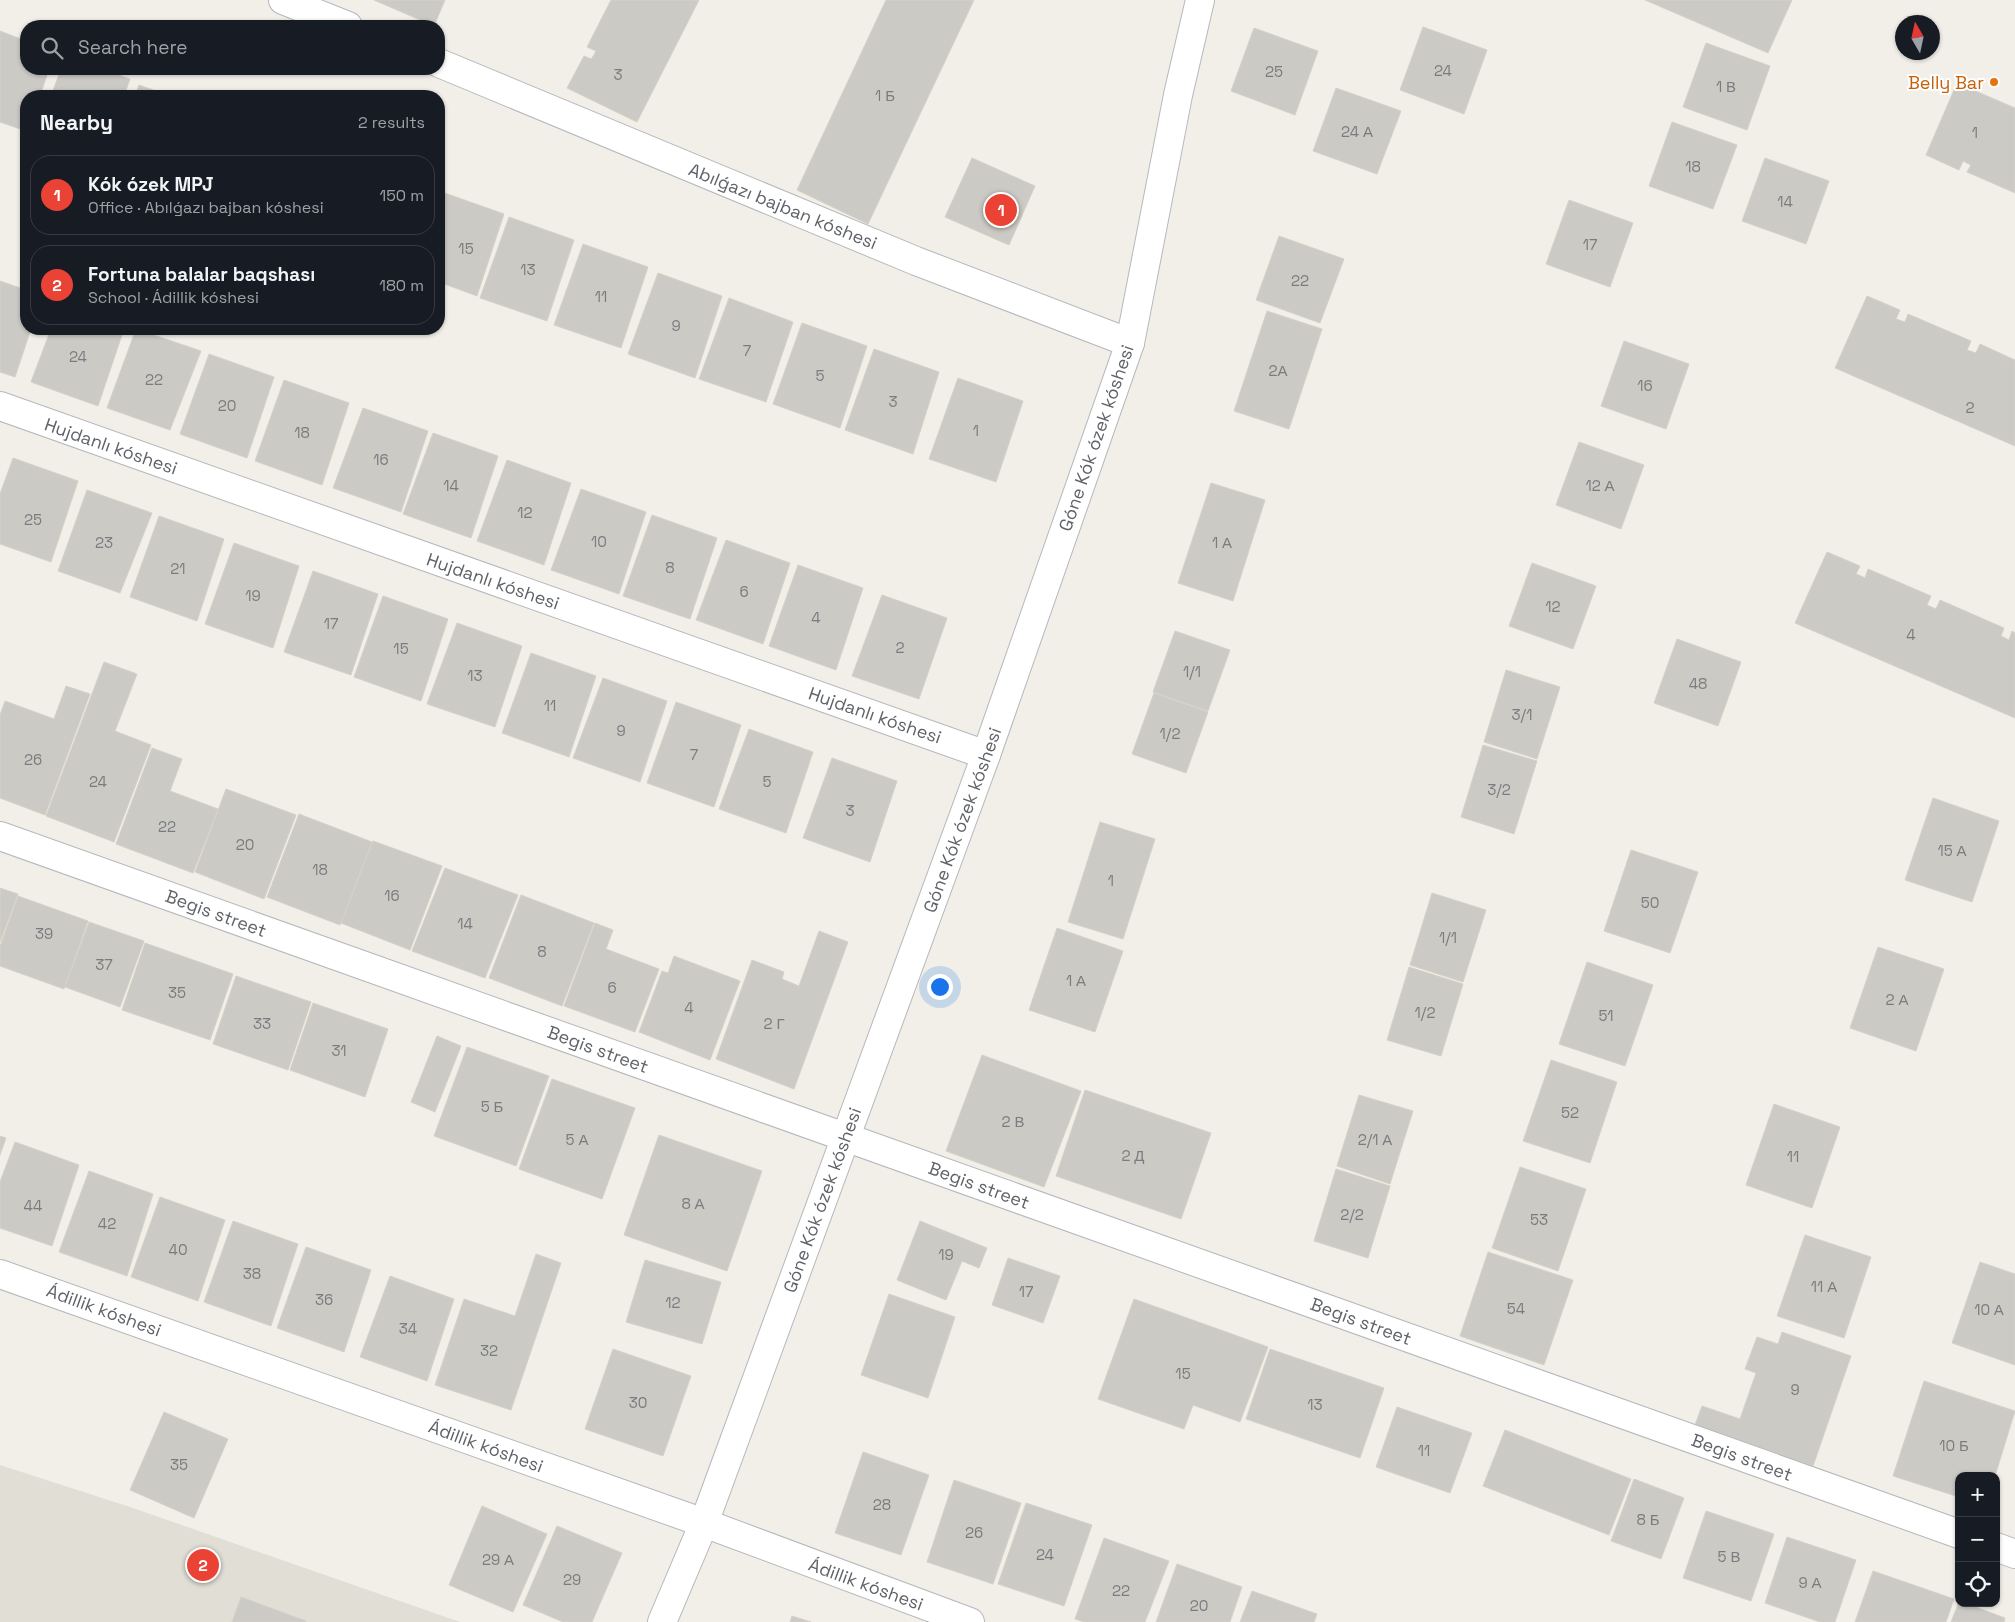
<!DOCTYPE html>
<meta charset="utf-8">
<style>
:root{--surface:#171b24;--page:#242831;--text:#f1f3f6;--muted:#9ea1a6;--line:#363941;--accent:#ea4335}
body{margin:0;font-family:"Space Grotesk",sans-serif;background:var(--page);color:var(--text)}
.controls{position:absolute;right:15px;bottom:15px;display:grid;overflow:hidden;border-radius:10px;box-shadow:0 1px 4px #0004}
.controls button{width:45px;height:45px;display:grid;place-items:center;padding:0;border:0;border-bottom:1px solid var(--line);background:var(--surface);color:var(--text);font:25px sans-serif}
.compass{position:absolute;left:1895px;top:15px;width:45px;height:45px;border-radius:50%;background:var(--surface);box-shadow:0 1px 4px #0004;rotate:351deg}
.you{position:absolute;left:939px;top:986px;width:18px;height:18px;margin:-12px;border:4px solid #fff;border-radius:50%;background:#1a73e8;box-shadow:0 0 0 8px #1a73e833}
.badge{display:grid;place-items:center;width:32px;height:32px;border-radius:50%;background:var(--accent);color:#fff;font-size:16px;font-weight:700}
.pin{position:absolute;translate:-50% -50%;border:2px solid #fff;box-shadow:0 1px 5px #0006}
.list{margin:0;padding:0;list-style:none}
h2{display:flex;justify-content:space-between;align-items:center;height:65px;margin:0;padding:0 20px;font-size:21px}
h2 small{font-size:16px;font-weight:400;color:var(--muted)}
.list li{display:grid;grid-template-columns:32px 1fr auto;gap:15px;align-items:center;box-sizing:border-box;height:80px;margin:0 10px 10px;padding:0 10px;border:1px solid var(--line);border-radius:20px}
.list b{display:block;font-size:19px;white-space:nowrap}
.list p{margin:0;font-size:16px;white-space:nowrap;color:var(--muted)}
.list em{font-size:16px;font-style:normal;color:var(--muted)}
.icon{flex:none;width:28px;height:28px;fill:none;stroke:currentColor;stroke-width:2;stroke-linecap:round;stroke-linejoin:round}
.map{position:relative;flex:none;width:2015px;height:1622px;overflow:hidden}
.search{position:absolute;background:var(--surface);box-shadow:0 1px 4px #0004;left:20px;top:20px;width:425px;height:55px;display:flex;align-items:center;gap:12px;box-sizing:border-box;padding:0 18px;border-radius:20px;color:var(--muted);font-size:19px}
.panel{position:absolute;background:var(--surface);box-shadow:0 1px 4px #0004;left:20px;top:90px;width:425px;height:245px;border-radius:20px}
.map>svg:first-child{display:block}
</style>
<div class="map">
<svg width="2015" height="1622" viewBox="0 0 2015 1622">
<rect width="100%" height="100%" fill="#f1efe8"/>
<polygon fill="#e1ded6" points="0,1465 130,1507 460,1622 0,1622"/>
<g fill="#cccac5" stroke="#d6d1c6">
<polygon points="374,0 445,0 434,26"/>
<polygon points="611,0 699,0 637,122 567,88 584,56 591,59 594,55 596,51 587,47"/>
<polygon points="886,0 974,0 868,224 797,190"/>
<polygon points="1645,0 1792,0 1768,53"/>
<polygon points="1423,27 1487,50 1464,114 1400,90"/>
<polygon points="1254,28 1318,51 1295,115 1231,91"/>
<polygon points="0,31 26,41 26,69 49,69 40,96 26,96 26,131 0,122"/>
<polygon points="1706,43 1770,66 1747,130 1683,107"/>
<polygon points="61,69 102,69 130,79 124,96 51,96"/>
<polygon points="1957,83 2015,108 2015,193 1967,172 1971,165 1963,161 1959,170 1926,155"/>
<polygon points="139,85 170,96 135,96"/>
<polygon points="1336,88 1401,111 1377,174 1313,151"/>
<polygon points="1672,122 1737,145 1713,209 1649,186"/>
<polygon points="972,158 1035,186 1009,245 945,217"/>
<polygon points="1765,158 1829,181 1806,244 1742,221"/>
<polygon points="439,191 504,214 477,296 439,282"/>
<polygon points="1569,200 1633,223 1610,287 1546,264"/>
<polygon points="509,217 574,240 547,321 480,298"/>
<polygon points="1279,236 1344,259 1320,323 1256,300"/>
<polygon points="583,244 648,267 621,348 554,325"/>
<polygon points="658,273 722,296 695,378 628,354"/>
<polygon points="0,281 26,290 26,329 31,329 15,377 0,372"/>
<polygon points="1867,296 1900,310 1896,319 1905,322 1908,314 1971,341 1967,350 1976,353 1980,344 2015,360 2015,446 1835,368"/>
<polygon points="729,298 793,322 766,402 699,379"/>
<polygon points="1267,311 1322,329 1289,429 1234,411"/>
<polygon points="802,323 867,346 840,428 773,404"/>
<polygon points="51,329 124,329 98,406 31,382"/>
<polygon points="136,329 201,351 170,430 107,408"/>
<polygon points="1624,341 1689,364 1666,429 1601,406"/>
<polygon points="874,349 939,372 913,454 845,430"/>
<polygon points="209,354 274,377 247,458 180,434"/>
<polygon points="958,378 1023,401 996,482 929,459"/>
<polygon points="284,380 349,403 322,485 255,461"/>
<polygon points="363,408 428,431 401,512 333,488"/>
<polygon points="433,433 498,456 471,538 403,514"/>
<polygon points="1579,442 1644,465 1621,529 1556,505"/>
<polygon points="13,458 78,481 51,562 0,544 0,494"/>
<polygon points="507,460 571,483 544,565 477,541"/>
<polygon points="1211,483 1265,500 1233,601 1178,583"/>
<polygon points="581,489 646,512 619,594 551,570"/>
<polygon points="87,490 152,513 120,593 58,571"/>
<polygon points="652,515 717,538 690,619 623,596"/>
<polygon points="159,516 224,539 197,621 130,597"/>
<polygon points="726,540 790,563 763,644 696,620"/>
<polygon points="234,543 299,566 273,648 205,624"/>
<polygon points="1827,552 1860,566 1856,574 1861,576 1865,578 1868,569 1931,596 1927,605 1936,609 1940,600 2004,628 2001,636 2009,640 2012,631 2015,633 2015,718 1795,623"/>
<polygon points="1532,563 1596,586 1573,649 1509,626"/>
<polygon points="798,565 863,588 836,670 769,646"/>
<polygon points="313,571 378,594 351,675 284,652"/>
<polygon points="882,595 947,618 919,699 852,676"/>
<polygon points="383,596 448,619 421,701 354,677"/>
<polygon points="457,623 522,646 495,727 427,704"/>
<polygon points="1175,631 1230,650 1208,711 1153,692"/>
<polygon points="1677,639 1741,662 1718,726 1654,703"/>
<polygon points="531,653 596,676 569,757 502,733"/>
<polygon points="104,662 137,674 115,731 151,745 114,842 46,816"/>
<polygon points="1506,670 1560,687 1537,759 1484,742"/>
<polygon points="603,678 667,701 640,782 573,758"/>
<polygon points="66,686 90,694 45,815 0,798 0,715 5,701 54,719"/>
<polygon points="1154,693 1208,712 1186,773 1132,754"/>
<polygon points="676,702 741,725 714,807 647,783"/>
<polygon points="749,729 813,752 786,833 719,809"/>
<polygon points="1483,745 1537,761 1514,834 1461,817"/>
<polygon points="152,748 182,759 170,791 218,809 193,873 116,844"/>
<polygon points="832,758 897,781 870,862 803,838"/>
<polygon points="226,789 296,815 264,899 195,872"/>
<polygon points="1933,798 1999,821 1972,902 1905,880"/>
<polygon points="299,814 372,842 340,925 267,897"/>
<polygon points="1100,822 1155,839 1123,939 1068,922"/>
<polygon points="373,841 442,866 410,950 341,923"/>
<polygon points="1631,850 1698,872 1670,953 1604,931"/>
<polygon points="445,868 518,895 485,978 412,951"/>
<polygon points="0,888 18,894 0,942"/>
<polygon points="1432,893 1486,910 1463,982 1410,965"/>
<polygon points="521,895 594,923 562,1006 489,978"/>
<polygon points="18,896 88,921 64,989 0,966 0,946"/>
<polygon points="89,922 144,941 120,1007 65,987"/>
<polygon points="595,923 613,930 606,949 659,969 635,1032 564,1006"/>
<polygon points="1057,928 1123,951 1095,1032 1029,1010"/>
<polygon points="819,931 848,942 794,1089 716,1059 752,960 784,972 782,979 799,986"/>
<polygon points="145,943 233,974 210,1040 122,1010"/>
<polygon points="1878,947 1944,969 1916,1051 1850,1028"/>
<polygon points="674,956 740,981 710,1060 639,1032 662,971 668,973"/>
<polygon points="1587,962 1653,985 1625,1066 1559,1044"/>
<polygon points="1409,967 1463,984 1441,1056 1387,1040"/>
<polygon points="236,976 311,1002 288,1070 213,1044"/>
<polygon points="313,1003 388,1029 365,1097 290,1070"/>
<polygon points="437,1036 461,1046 435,1112 411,1102"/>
<polygon points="467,1047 549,1076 516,1166 434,1136"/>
<polygon points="982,1055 1081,1091 1044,1187 946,1151"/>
<polygon points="1551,1060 1617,1082 1590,1163 1523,1141"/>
<polygon points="552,1079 635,1108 602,1199 519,1169"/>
<polygon points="1085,1090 1211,1133 1181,1219 1056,1176"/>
<polygon points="1359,1095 1413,1111 1390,1184 1337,1166"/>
<polygon points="1774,1104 1840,1127 1812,1208 1746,1185"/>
<polygon points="659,1135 762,1171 727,1271 624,1235"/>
<polygon points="0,1136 6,1138 0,1155"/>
<polygon points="15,1142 79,1165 52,1246 0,1228 0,1182"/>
<polygon points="1520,1167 1586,1189 1558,1271 1492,1248"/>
<polygon points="1336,1169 1390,1186 1368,1258 1314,1241"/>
<polygon points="89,1171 153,1194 127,1276 59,1252"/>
<polygon points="160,1197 225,1220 198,1301 131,1277"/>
<polygon points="233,1221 298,1244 271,1326 204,1302"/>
<polygon points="920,1221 987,1248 979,1268 962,1261 946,1300 897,1280"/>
<polygon points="1805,1235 1871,1257 1844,1338 1777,1316"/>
<polygon points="306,1247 371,1270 344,1352 277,1328"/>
<polygon points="1488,1252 1573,1280 1544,1365 1460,1336"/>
<polygon points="536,1254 561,1263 511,1410 435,1385 464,1299 515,1316"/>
<polygon points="1008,1258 1060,1276 1043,1323 992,1305"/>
<polygon points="645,1260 721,1282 702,1344 626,1322"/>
<polygon points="1980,1262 2015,1274 2015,1365 1952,1343"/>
<polygon points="390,1276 454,1299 427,1381 360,1357"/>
<polygon points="889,1294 955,1317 928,1398 861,1375"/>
<polygon points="1134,1299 1268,1347 1240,1422 1193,1405 1184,1429 1098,1399"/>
<polygon points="1782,1332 1851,1356 1813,1466 1695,1425 1702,1406 1740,1419 1756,1373 1745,1369 1757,1337 1778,1344"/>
<polygon points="613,1349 691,1376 663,1456 585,1429"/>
<polygon points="1270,1349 1384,1388 1360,1458 1246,1419"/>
<polygon points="1924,1381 2015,1411 1995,1476 1959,1476 1959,1497 1893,1476"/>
<polygon points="1397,1407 1472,1433 1450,1493 1376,1467"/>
<polygon points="164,1412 228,1439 194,1518 130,1490"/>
<polygon points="1505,1430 1631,1479 1609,1535 1483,1486"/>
<polygon points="863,1452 929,1475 901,1555 835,1533"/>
<polygon points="1634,1479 1684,1498 1661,1559 1611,1541"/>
<polygon points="954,1480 1021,1503 993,1584 927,1562"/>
<polygon points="1026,1503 1092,1525 1064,1606 998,1584"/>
<polygon points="482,1506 547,1534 513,1612 449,1585"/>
<polygon points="1706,1511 1774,1534 1751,1601 1683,1578"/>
<polygon points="557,1526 622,1553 592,1622 563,1622 523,1605"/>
<polygon points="1787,1537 1856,1560 1835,1622 1820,1622 1765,1603"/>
<polygon points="1104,1538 1169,1561 1145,1622 1084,1622 1075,1619"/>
<polygon points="1177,1564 1242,1587 1230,1622 1156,1622"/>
<polygon points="1873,1571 1954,1599 1946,1622 1855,1622"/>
<polygon points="1252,1591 1317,1614 1314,1622 1240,1622"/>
<polygon points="241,1597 306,1621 305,1622 232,1622"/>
<polygon points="1959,1602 1959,1603 1965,1603 2005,1618 2004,1622 1951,1622"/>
<polygon points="792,1616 811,1622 790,1622"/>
</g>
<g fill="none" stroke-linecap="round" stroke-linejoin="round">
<defs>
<g id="minor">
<polyline points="283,0 348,26"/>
<polyline points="439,63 916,261 1130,343"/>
<polyline points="0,406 986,755"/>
<polyline points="0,836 1959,1534"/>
<polyline points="0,1274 704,1523 970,1622"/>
<polyline points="1996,1547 2015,1554"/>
<polyline points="662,1622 704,1523 986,755 1130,343 1178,95 1200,0"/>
</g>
</defs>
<use href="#minor" stroke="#b5b8bc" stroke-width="30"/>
<use href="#minor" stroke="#fff" stroke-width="28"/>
</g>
<circle fill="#e8710a" stroke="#fff" stroke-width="2" cx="1994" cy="82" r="5"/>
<g text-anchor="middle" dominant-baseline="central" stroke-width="4" stroke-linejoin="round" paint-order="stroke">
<g font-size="15" fill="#7a7d7f">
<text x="1443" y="70">24</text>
<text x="1274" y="71">25</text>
<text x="618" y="74">3</text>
<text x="1726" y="86">1 В</text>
<text x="885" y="95">1 Б</text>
<text x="1357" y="131">24 А</text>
<text x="1975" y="132">1</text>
<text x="1693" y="166">18</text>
<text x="1785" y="201">14</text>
<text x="1590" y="244">17</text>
<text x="466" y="248">15</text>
<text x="528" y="269">13</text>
<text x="1300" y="280">22</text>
<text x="601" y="296">11</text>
<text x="676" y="325">9</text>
<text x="747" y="350">7</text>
<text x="78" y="356">24</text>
<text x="1278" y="370">2А</text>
<text x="820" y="375">5</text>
<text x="154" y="379">22</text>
<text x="1645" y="385">16</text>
<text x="893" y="401">3</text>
<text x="227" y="405">20</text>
<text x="1970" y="407">2</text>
<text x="976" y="430">1</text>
<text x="302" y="432">18</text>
<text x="381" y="459">16</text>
<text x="451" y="485">14</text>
<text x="1600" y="485">12 А</text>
<text x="525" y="512">12</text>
<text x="33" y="519">25</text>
<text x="599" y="541">10</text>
<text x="104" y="542">23</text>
<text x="1222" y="542">1 А</text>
<text x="670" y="567">8</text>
<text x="178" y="568">21</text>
<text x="744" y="591">6</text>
<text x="253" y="595">19</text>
<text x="1553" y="606">12</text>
<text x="816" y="617">4</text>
<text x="331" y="623">17</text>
<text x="1911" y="634">4</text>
<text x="900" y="647">2</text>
<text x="401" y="648">15</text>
<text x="1192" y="671">1/1</text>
<text x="475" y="675">13</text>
<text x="1698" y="683">48</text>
<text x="550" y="705">11</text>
<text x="1522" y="714">3/1</text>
<text x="621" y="730">9</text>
<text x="1170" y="733">1/2</text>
<text x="694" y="754">7</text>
<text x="33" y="759">26</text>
<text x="98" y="781">24</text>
<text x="767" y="781">5</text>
<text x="1499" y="789">3/2</text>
<text x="850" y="810">3</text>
<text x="167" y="826">22</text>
<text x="245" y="844">20</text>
<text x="1952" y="850">15 А</text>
<text x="320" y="869">18</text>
<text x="1111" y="880">1</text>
<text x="392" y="895">16</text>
<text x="1650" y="902">50</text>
<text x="465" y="923">14</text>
<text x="44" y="933">39</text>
<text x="1448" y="937">1/1</text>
<text x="542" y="951">8</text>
<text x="104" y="964">37</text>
<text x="1076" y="980">1 А</text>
<text x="612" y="987">6</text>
<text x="177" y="992">35</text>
<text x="1897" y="999">2 А</text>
<text x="689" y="1007">4</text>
<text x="1425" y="1012">1/2</text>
<text x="1606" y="1015">51</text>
<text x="262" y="1023">33</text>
<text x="774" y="1023">2 Г</text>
<text x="339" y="1050">31</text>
<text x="492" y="1106">5 Б</text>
<text x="1570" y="1112">52</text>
<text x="1013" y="1121">2 В</text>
<text x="577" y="1139">5 А</text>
<text x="1375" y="1139">2/1 А</text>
<text x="1133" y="1155">2 Д</text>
<text x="1793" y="1156">11</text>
<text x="693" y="1203">8 А</text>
<text x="33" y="1205">44</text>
<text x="1352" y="1214">2/2</text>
<text x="1539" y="1219">53</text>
<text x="107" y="1223">42</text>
<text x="178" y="1249">40</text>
<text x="946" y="1254">19</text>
<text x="252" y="1273">38</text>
<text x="1824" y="1286">11 А</text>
<text x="1026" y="1291">17</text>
<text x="324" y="1299">36</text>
<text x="673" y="1302">12</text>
<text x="1516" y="1308">54</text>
<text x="1989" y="1309">10 А</text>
<text x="408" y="1328">34</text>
<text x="489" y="1350">32</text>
<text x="1183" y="1373">15</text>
<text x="1795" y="1389">9</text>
<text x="638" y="1402">30</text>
<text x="1315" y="1404">13</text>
<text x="1954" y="1445">10 Б</text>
<text x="1424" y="1450">11</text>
<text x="179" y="1464">35</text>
<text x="882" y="1504">28</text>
<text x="1648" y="1519">8 Б</text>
<text x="974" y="1532">26</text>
<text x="1045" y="1554">24</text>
<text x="1729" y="1556">5 В</text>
<text x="498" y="1559">29 А</text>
<text x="572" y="1579">29</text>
<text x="1810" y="1582">9 А</text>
<text x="1121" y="1590">22</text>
<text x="1199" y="1605">20</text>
</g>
<g font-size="18" fill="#c56008" stroke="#fff" text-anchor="end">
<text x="1984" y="82">Belly Bar</text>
</g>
<g font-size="18" fill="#5f6368" stroke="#fff">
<text transform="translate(783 206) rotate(22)">Abılǵazı bajban kóshesi</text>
<text transform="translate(1096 438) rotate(-71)">Góne Kók ózek kóshesi</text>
<text transform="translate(111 446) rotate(19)">Hujdanlı kóshesi</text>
<text transform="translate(493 581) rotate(19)">Hujdanlı kóshesi</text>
<text transform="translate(875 715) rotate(19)">Hujdanlı kóshesi</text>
<text transform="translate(962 820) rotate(-70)">Góne Kók ózek kóshesi</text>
<text transform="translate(216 913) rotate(20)">Begis street</text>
<text transform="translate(598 1049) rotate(20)">Begis street</text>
<text transform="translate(979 1185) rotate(20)">Begis street</text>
<text transform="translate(822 1200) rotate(-70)">Góne Kók ózek kóshesi</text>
<text transform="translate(104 1310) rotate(20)">Ádillik kóshesi</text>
<text transform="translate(1361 1321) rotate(20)">Begis street</text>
<text transform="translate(486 1446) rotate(20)">Ádillik kóshesi</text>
<text transform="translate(1742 1457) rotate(20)">Begis street</text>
<text transform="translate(866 1584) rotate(20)">Ádillik kóshesi</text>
</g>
</g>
</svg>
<div class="controls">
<button>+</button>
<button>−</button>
<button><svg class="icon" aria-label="locate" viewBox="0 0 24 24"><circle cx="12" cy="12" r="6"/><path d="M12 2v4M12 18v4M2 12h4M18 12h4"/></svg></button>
</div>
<svg class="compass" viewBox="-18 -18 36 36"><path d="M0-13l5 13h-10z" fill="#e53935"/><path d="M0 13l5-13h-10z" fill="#9ea1a6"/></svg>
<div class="you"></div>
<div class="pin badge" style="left:1001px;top:210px">1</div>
<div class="pin badge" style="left:203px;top:1565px">2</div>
<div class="search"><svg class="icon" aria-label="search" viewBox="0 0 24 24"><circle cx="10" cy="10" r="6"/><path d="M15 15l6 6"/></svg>Search here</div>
<section class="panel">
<h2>Nearby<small>2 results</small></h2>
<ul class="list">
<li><span class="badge">1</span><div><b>Kók ózek MPJ</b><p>Office · Abılǵazı bajban kóshesi</p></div><em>150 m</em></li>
<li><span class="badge">2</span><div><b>Fortuna balalar baqshası</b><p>School · Ádillik kóshesi</p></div><em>180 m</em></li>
</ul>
</section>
</div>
